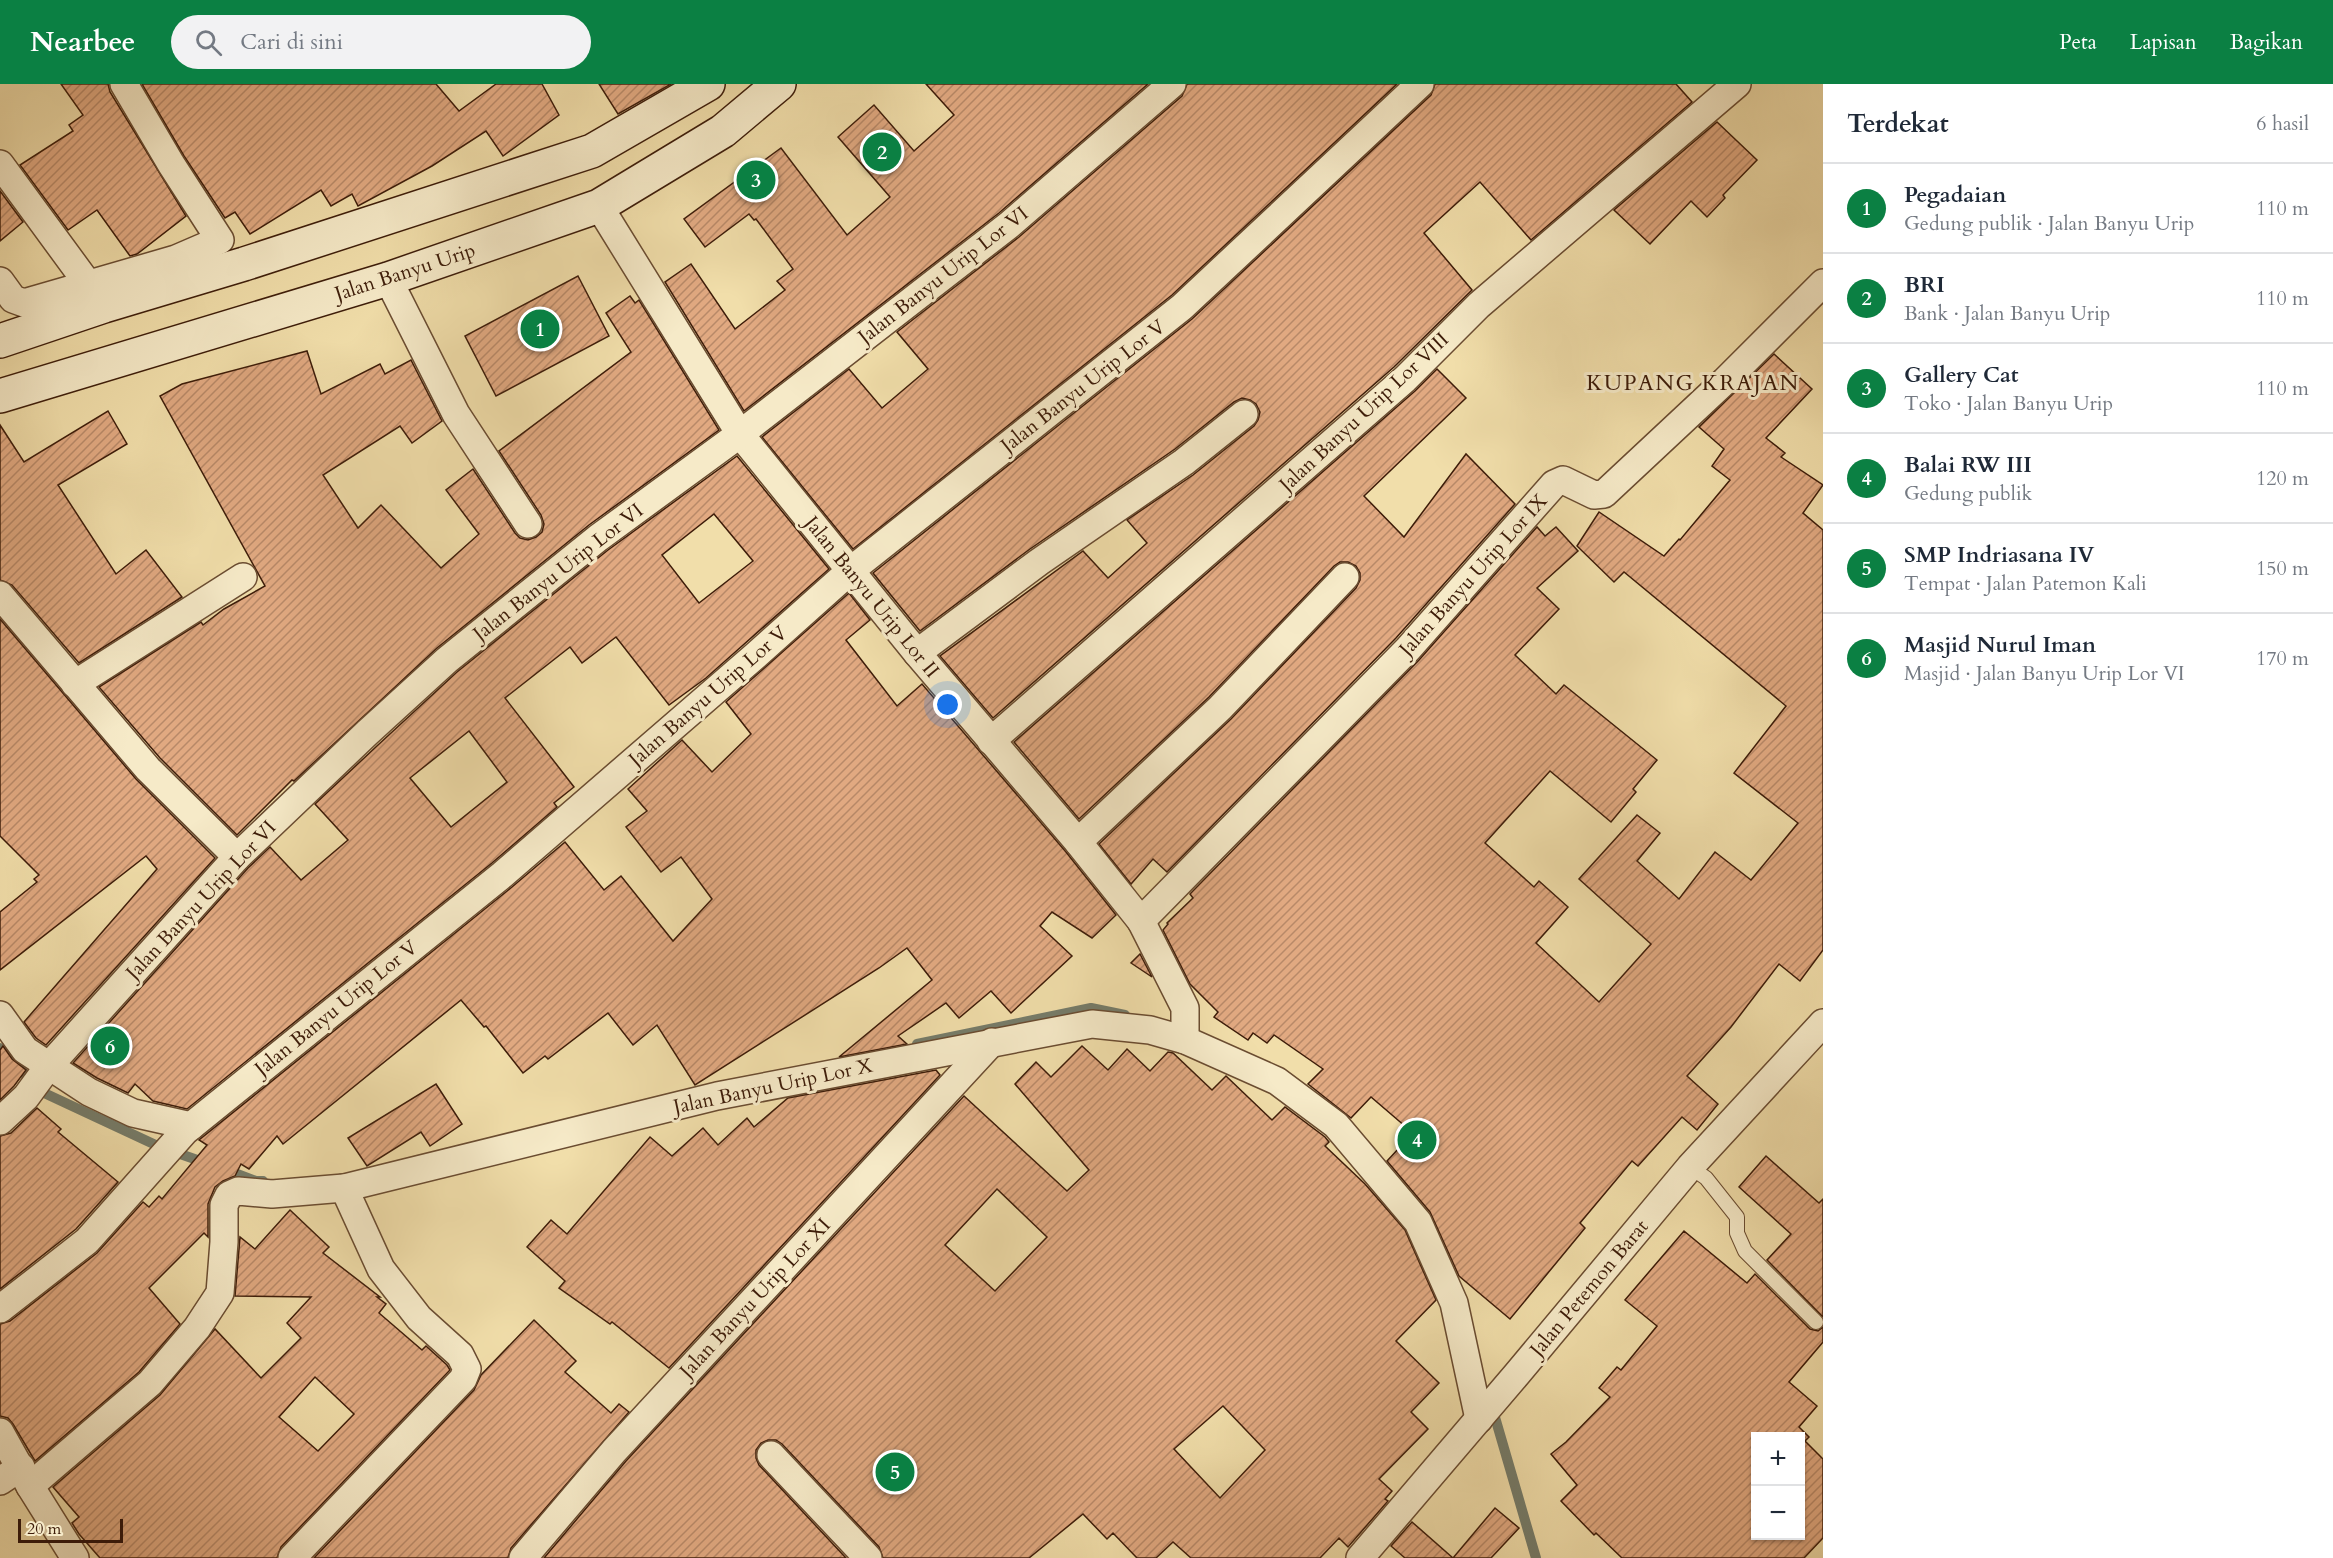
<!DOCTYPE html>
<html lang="id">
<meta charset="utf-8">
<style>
:root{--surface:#fff;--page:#f2f2f3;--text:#1f2937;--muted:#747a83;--line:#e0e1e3;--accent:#0b8043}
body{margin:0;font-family:Cardo,serif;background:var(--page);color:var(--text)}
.controls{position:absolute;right:18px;bottom:18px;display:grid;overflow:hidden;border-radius:0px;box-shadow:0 2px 4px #0004}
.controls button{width:54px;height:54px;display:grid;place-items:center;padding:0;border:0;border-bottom:2px solid var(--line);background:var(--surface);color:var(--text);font:30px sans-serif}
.scale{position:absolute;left:18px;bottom:15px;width:105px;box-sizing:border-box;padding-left:6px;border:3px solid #3d1c09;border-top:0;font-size:16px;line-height:21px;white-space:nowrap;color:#3d1c09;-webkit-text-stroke:4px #f6eac8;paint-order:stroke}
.you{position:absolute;left:948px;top:621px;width:21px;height:21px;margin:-15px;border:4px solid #fff;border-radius:50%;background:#1a73e8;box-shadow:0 0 0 9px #1a73e833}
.badge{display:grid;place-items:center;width:39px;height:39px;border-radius:50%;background:var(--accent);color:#fff;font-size:20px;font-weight:700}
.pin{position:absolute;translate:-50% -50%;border:3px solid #fff;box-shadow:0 2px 6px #0006}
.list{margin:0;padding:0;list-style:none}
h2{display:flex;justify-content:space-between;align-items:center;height:78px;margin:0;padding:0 24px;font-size:26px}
h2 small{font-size:20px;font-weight:400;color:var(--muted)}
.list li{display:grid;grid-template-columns:39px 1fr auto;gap:18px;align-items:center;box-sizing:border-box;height:90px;padding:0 24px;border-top:2px solid var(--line)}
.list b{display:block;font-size:22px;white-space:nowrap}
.list p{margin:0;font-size:20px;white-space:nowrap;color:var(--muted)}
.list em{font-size:20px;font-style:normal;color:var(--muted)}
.icon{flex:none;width:33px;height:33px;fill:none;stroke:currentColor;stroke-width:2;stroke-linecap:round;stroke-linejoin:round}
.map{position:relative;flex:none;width:1823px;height:1474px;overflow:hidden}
header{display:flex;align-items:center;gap:36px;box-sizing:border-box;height:84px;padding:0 30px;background:var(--accent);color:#fff}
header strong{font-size:28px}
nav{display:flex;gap:33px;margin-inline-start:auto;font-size:21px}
.search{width:420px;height:54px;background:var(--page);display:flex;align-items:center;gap:15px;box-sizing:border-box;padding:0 21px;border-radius:33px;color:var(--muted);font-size:22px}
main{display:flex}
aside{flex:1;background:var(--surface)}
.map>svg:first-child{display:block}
</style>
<header>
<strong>Nearbee</strong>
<div class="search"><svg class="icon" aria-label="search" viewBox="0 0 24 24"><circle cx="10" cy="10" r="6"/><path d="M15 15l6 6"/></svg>Cari di sini</div>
<nav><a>Peta</a><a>Lapisan</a><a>Bagikan</a></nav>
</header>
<main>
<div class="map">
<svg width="1823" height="1474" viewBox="0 0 1823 1474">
<defs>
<pattern id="building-hatch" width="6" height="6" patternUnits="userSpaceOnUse" patternTransform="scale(1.5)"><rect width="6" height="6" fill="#e1a981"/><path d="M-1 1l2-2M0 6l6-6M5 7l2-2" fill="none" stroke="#b88968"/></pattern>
</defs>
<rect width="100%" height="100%" fill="#f1deaa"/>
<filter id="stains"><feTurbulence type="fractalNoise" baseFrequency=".00333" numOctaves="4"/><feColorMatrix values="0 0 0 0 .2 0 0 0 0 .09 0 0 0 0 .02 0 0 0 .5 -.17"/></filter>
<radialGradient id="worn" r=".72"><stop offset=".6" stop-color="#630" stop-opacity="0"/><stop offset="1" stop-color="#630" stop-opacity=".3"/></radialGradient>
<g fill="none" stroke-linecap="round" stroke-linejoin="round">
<g stroke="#757c6a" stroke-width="10">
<polyline points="917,960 1091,924 1125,931"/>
<polyline points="0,964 42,1008 160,1063 206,1079"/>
<polyline points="224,1085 256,1097 263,1097"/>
<polyline points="1492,1323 1536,1474"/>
</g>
</g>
<g fill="url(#building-hatch)" stroke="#3d1c09" stroke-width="1.5" fill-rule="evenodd">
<polygon points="61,0 108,0 110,8 186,132 137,170 130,172 97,126 68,146 20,81 73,47 69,41 83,31"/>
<polygon points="142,0 436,0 459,27 496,0 542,0 559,31 503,72 486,47 432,82 358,122 352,110 331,122 321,106 250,150 235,128 225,134 184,72"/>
<polygon points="599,0 671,0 618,30"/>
<polygon points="926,0 1148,0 999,129 744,327 665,198 691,180 735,245 785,206 777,197 793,185 756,135 754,136 749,130 705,163 684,135 781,64 847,151 890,113 838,53 874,21 914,67 954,31"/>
<polygon points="1187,0 1397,0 1172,211 853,465 762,353 849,285 882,324 928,285 897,248 1019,153 1182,12"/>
<polygon points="1435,0 1676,0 1692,18 1531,156 1480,98 1424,149 1472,206 1394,283 993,634 940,572 1083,467 1108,494 1147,459 1127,436 1193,391 1254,342 1258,336 1260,328 1256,320 1250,316 1242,314 1234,318 1175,365 1030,465 920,547 873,489 1192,235 1431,11"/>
<polygon points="1717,38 1757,76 1723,111 1725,114 1707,133 1691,117 1650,160 1614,126"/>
<polygon points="0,107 23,138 0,157"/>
<polygon points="578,192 609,252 496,312 465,252"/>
<polygon points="630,212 635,219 639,216 719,346 589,441 437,564 294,697 292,696 237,751 160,674 99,603 201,538 203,541 224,525 265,502 160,312 182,300 307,267 321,310 380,280 385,290 411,276 442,337 412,359 400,342 323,391 358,444 381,421 441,484 479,450 446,406 473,385 515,449 520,454 528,456 536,453 542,448 544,440 541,431 499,367 631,268 606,229"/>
<polygon points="1774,270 1812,305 1766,354 1785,369 1781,373 1823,401 1803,429 1823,446 1823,866 1800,897 1779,880 1731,943 1687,992 1718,1020 1697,1046 1682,1033 1638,1082 1632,1077 1580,1139 1585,1144 1510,1235 1459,1192 1430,1128 1387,1077 1413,1049 1371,1013 1351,1034 1308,1000 1323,985 1274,951 1267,959 1253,949 1248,956 1214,933 1218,928 1190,900 1163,846 1168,840 1167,839 1193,814 1190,810 1419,576 1537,443 1545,452 1556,443 1578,467 1537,504 1559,525 1515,571 1556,610 1564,601 1657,676 1633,705 1636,708 1611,738 1550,687 1485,759 1534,803 1539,797 1568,823 1536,859 1599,918 1651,860 1579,795 1637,731 1660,749 1637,777 1679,815 1715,768 1751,796 1798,739 1734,689 1786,622 1624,488 1614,498 1577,462 1599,428 1664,472 1679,455 1680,456 1730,396 1712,382 1724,365 1699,343"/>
<polygon points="1437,285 1466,314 1364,412 1404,453 1466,370 1515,420 1396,554 1167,788 1153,775 1131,800 1099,760 1231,635 1356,504 1360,496 1360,489 1356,482 1348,478 1340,478 1334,482 1209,613 1079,735 1014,658 1415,307"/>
<polygon points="108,327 127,360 58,401 116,490 146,466 182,513 79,579 12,501 0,496 0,341 24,378"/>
<path d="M737,372L829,485L706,594L669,621L616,553L582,579L570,563L505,614L574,703L554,719L557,723L492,779L187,1025L153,1017L135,1000L128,1009L97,994L73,979L248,784L270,763L301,796L348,756L315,720L378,661L457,588L608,466ZM714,430L753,477L699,519L662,471ZM469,647L507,698L451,743L410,694Z"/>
<polygon points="849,509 870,536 846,556 897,622 922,600 1066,768 1116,831 1092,854 1052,828 1040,842 1072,872 1011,929 991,907 959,934 946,919 898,952 907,960 839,973 932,896 907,864 879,884 695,1001 657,941 633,961 608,929 548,975 545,972 523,989 486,942 484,943 461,916 283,1060 277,1052 249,1085 241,1080 235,1092 223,1097 215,1103 208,1120 208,1153 204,1149 149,1204 180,1240 139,1288 35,1377 13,1340 8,1334 0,1332 0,1240 10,1237 97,1169 143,1118 149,1123 159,1112 162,1115 207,1061 199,1056 512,803 565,758 604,806 621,792 673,857 712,815 681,773 661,788 626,743 647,727 628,705 682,656 712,688 751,650 726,618"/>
<polygon points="0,535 136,695 215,774 46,961 36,954 24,938 157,785 146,772 0,886 0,828 37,798 34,795 39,791 0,752"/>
<polygon points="1140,870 1152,893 1131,879"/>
<polygon points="3,962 12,975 26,986 14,1002 0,1016 0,966"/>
<path d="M1082,962L1108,986L1127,965L1150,987L1168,968L1173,969L1212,1006L1226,992L1272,1036L1285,1023L1325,1053L1329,1058L1325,1062L1365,1100L1405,1146L1436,1216L1396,1257L1439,1299L1411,1328L1428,1345L1379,1395L1392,1407L1385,1415L1388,1417L1348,1463L1339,1454L1320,1474H1191L1173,1458L1156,1474H1137L1113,1449L1107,1455L1083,1430L1029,1474H883L879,1463L782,1360L776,1356H768L761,1359L756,1366V1374L759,1381L846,1474H544L626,1377L964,1012L1067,1107L1089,1086L1015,1000L1036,978L1051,993ZM997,1105L1047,1153L995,1207L945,1161ZM1223,1322L1265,1366L1220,1414L1174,1365Z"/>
<polygon points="936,986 940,991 669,1284 612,1238 610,1240 559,1204 565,1197 527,1163 551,1136 567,1150 650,1053 672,1072 703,1044 718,1061 747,1034 754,1043 788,1014"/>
<polygon points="436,1000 462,1040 430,1062 421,1048 367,1082 348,1054"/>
<polygon points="37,1024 61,1045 58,1048 118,1098 76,1145 0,1205 0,1052 11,1049"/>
<polygon points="1766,1072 1819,1119 1823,1115 1823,1233 1767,1176 1791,1150 1739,1103"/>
<path d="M290,1126L329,1163L323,1169L380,1213H377L386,1220L379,1229L422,1266L426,1262L447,1281L450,1286L281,1463L277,1474H100L79,1450L72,1439L79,1433L53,1403L160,1311L215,1245L261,1294L301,1254L287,1239L311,1213L235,1212L240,1153L255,1165ZM315,1293L354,1330L318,1367L279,1333Z"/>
<path d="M1684,1147L1747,1199L1755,1190L1810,1245L1818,1247L1823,1243V1258L1789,1298L1817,1322L1799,1343L1809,1353L1805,1357L1823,1375V1454L1804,1474H1622L1596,1449L1594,1451L1561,1417L1577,1401L1551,1370L1566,1358L1610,1313L1599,1304L1617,1283L1621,1286L1657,1242L1625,1216ZM1755,1353H1800V1452H1755Z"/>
<polygon points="534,1236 576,1277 565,1288 611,1329 619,1320 629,1328 511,1464 508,1474 314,1474 474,1306 481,1291"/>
<polygon points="1495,1424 1519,1444 1491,1474 1405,1474 1391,1462 1412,1438 1453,1474"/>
</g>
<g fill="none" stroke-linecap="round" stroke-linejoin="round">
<defs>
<polyline id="lane" points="1690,1083 1706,1094 1737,1133 1737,1149 1745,1167 1816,1238"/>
<g id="street">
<polyline points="0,80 99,215"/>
<polyline points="599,122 740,350 917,569 1078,758 1141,837 1185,924 1185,956"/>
<polyline points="388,195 456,330 528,440"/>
<polyline points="0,197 13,215 24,219 176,175 220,156 171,80 124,0"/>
<polyline points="0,511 148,685 237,773"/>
<polyline points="917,569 1039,478 1184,378 1244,330"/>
<polyline points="75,600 243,493"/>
<polyline points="991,657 1405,295 1479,221 1737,0"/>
<polyline points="1078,758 1220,624 1345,493"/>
<polyline points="1141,837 1408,565 1554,400 1563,396 1594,411 1604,410 1725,297 1823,199"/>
<polyline points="0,931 25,966 89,1008 133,1029 191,1042"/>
<polyline points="0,1037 26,1013 48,983 237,773 367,649 447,576 598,454 740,350 1009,141 1172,0"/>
<polyline points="0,1225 87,1157 185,1047 502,791 755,572 850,487 1182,223 1420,0"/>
<polyline points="0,1348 30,1402 75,1474"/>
<polyline points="771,1371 868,1474"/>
<polyline points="0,1397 21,1383"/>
<polyline points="30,1402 150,1299 197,1244 220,1209 224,1158 224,1121 229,1111 238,1107 272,1110 344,1104 717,1012 1092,940 1150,946 1185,956 1277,997 1336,1041 1418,1138 1454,1219 1479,1335"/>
<polyline points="292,1474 463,1295 467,1285 460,1271 419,1234 381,1185 344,1104"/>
<polyline points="523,1474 614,1367 992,958"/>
<polyline points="1360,1474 1517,1290 1690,1083 1823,939"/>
</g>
<g id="secondary">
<polyline points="0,257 104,222 244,180 592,67 708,0"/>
<polyline points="0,312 388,195 599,122 723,47 779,0"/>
</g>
</defs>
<use href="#lane" stroke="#6a4c31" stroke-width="16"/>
<use href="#street" stroke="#6a4c31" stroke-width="30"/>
<use href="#secondary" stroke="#3d1c09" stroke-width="36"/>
<use href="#lane" stroke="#f6eac8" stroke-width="14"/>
<use href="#street" stroke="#f6eac8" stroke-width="27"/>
<use href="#secondary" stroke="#f6eac8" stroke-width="33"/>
</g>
<g text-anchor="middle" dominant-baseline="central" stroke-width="6" stroke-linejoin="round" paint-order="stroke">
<g font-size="20" fill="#3d1c09" stroke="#f6eac8">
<text transform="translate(405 188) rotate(-18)">Jalan Banyu Urip</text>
<text transform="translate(943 191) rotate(-38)">Jalan Banyu Urip Lor VI</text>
<text transform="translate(1083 302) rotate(-38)">Jalan Banyu Urip Lor V</text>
<text transform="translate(1364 328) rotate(-43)">Jalan Banyu Urip Lor VIII</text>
<text transform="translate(558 488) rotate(-38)">Jalan Banyu Urip Lor VI</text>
<text transform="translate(1473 491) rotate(-48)">Jalan Banyu Urip Lor IX</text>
<text transform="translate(872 513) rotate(51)">Jalan Banyu Urip Lor II</text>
<text transform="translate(708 612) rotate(-41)">Jalan Banyu Urip Lor V</text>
<text transform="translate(201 816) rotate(-47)">Jalan Banyu Urip Lor VI</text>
<text transform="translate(336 924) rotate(-39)">Jalan Banyu Urip Lor V</text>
<text transform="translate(773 1002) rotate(-12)">Jalan Banyu Urip Lor X</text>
<text transform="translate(1589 1204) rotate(-50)">Jalan Petemon Barat</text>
<text transform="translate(755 1214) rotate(-47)">Jalan Banyu Urip Lor XI</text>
</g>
<g font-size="22" letter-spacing="1.5" fill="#3d1c09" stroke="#f6eac8">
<text x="1693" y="299">KUPANG KRAJAN</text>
</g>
</g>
<rect width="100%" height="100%" filter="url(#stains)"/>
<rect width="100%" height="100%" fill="url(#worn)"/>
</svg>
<div class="controls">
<button>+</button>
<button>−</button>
</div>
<div class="scale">20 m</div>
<div class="you"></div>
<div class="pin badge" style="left:540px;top:245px">1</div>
<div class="pin badge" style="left:882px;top:68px">2</div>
<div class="pin badge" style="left:756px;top:96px">3</div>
<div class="pin badge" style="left:1417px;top:1056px">4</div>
<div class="pin badge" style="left:895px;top:1388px">5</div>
<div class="pin badge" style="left:110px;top:962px">6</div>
</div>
<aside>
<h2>Terdekat<small>6 hasil</small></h2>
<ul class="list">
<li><span class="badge">1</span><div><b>Pegadaian</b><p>Gedung publik · Jalan Banyu Urip</p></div><em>110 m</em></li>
<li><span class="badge">2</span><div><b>BRI</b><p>Bank · Jalan Banyu Urip</p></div><em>110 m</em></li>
<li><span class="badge">3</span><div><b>Gallery Cat</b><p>Toko · Jalan Banyu Urip</p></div><em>110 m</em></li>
<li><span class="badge">4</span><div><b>Balai RW III</b><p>Gedung publik</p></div><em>120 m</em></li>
<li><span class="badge">5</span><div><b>SMP Indriasana IV</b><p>Tempat · Jalan Patemon Kali</p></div><em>150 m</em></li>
<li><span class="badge">6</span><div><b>Masjid Nurul Iman</b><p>Masjid · Jalan Banyu Urip Lor VI</p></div><em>170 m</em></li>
</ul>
</aside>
</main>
